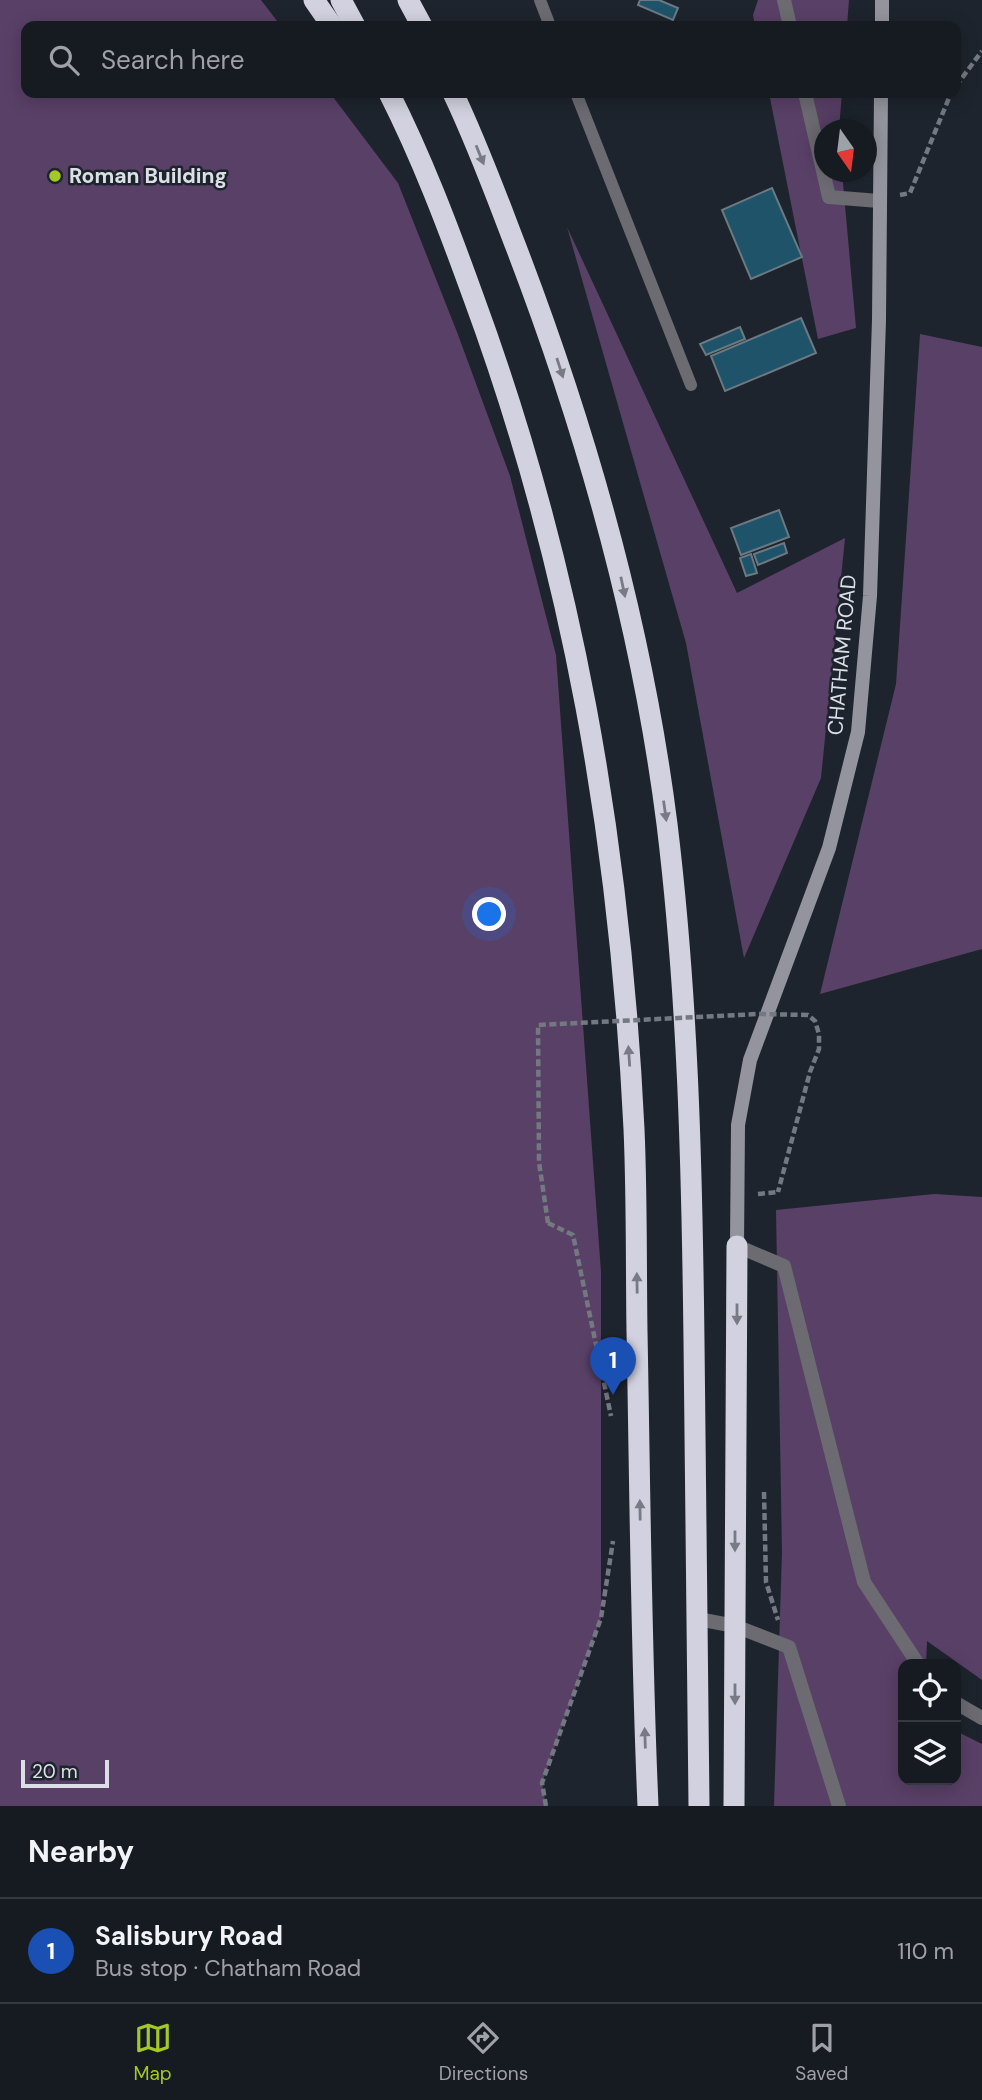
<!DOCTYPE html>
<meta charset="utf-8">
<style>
:root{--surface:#161b22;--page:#23282f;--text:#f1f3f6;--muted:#9ea1a5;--line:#353940;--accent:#a4c825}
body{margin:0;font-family:"DM Sans",sans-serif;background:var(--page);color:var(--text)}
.controls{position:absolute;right:21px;bottom:21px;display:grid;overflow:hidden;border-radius:14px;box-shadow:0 4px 18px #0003}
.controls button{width:63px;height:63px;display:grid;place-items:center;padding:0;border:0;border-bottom:2px solid var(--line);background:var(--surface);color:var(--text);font:35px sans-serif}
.compass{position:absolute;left:814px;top:119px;width:63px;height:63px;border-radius:50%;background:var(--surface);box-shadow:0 4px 18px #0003;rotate:166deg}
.scale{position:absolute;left:21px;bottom:18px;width:88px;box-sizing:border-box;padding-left:7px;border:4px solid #dce0e6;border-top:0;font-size:19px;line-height:24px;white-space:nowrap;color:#dce0e6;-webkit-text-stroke:5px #1e242d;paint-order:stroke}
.you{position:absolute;left:490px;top:915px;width:24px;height:24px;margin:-18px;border:5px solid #fff;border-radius:50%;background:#1a73e8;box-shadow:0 0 0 10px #1a73e833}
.badge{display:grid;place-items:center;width:46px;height:46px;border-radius:50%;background:var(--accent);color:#fff;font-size:23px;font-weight:700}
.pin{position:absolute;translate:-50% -58px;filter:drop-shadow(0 2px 4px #0008)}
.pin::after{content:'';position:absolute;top:37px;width:24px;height:21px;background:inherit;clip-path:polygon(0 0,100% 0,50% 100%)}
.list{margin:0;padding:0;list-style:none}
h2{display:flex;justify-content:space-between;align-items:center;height:91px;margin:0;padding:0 28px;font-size:30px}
h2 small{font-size:23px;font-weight:400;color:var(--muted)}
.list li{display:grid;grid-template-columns:46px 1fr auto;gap:21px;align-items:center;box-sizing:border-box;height:105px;padding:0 28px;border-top:2px solid var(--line)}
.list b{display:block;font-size:26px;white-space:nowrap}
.list p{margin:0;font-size:23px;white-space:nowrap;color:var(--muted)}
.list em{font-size:23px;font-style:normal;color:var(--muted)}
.icon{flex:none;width:38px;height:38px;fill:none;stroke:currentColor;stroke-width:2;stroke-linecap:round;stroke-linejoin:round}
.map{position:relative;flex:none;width:982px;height:1806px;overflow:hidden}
.search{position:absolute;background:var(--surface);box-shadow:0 4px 18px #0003;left:21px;right:21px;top:21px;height:77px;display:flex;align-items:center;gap:18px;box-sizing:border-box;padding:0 24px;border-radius:14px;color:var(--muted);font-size:26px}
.sheet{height:196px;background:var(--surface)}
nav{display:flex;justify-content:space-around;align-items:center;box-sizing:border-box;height:98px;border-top:2px solid var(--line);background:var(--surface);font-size:19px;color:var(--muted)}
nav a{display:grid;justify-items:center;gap:4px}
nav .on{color:var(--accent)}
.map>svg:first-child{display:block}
</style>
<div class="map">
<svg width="982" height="1806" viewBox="0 0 982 1806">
<rect width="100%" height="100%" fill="#1e242d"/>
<g fill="#594067">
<polygon points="0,0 261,0 281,26 26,26 26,93 330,93 398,183 457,332 510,476 556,655 601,1272 601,1618 542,1783 546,1806 0,1806"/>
<polygon points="758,0 849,0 847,26 755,26 753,15"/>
<polygon points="769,93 842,93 839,129 824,130 824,172 842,172 856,328 818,339"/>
<polygon points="567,227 737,593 845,538 821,778 744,958 686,643"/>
<polygon points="920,334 982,347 982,949 820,994 896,684"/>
<polygon points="934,1194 982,1197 982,1680 927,1641 926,1664 903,1664 903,1780 956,1780 956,1731 982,1744 982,1806 774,1806 782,1552 776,1210"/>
</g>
<g fill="#1f536a" stroke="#6b7980" stroke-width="2">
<polygon points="640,0 659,0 678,8 673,20 638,5"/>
<polygon points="772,188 802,257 751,279 722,210"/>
<polygon points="801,318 816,353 725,391 711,356"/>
<polygon points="740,327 745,339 706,355 700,344"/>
<polygon points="779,510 789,537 741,555 731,528"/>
<polygon points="784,543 787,553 758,565 754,554"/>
<polygon points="751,554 757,573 746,576 740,558"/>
</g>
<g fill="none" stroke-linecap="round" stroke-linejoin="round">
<g stroke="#747981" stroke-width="4.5" stroke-dasharray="7 3.5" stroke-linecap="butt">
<polyline points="956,86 982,51"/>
<polyline points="900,195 910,193 951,93"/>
<polyline points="758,1194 778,1192"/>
<polyline points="548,1223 573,1235 611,1416"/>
<polyline points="764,1492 766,1582 778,1620"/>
<polyline points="546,1806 542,1783 601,1618 613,1541"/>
</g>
<g stroke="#6b6b71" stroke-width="12">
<polyline points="540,0 550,26"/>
<polyline points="576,93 691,385"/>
</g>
<g stroke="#6b6b71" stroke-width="14">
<polyline points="784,0 790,26"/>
<polyline points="805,93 829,197 879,201"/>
<polyline points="737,1246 784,1266 864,1582 918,1664"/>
<polyline points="698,1619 735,1626 789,1647 839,1806"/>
<polyline points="956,1703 982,1718"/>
</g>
<g stroke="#94949e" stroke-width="14">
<polyline points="882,26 882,0"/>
<polyline points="737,1246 738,1125 750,1060 829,848 858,732 870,596 879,320 881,93"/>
</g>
<g stroke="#d1d1df" stroke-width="21">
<polyline points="314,0 332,26"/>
<polyline points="341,0 355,26"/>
<polyline points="408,0 422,26"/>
<path d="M389,93C422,158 448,227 473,296C573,567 620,841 634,1129C637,1196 636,1264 637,1331C640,1490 641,1648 648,1806"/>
<path d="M453,93C477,143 496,195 516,247C587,432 642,627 667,824C688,996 692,1168 694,1341C696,1496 698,1651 699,1806"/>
<polyline points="734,1806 737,1246"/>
</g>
<polyline stroke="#747981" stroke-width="4.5" stroke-dasharray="7 3.5" stroke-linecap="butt" points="548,1223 539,1162 538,1025 758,1014 808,1015 815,1021 819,1034 819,1049 810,1072 778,1192"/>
</g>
<defs><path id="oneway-solid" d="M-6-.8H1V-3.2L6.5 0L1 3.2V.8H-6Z" transform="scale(1.75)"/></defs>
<g fill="#787a86">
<use href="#oneway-solid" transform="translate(480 155) rotate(68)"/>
<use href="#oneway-solid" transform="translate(560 368) rotate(72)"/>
<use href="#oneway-solid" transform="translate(623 587) rotate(78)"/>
<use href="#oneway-solid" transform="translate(665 811) rotate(82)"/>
<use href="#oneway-solid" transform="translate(629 1056) rotate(-94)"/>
<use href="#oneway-solid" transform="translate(637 1283) rotate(-91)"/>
<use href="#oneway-solid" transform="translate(737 1314) rotate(90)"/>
<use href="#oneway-solid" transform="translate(640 1510) rotate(-91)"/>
<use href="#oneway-solid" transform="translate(735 1541) rotate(90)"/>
<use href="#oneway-solid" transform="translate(735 1694) rotate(90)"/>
<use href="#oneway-solid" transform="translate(645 1738) rotate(-92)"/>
</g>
<circle fill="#a4c825" stroke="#1e242d" stroke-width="2.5" cx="55" cy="176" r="7"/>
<g text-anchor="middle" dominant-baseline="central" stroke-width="5" stroke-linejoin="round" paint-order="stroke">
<g font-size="21" font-weight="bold" fill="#dce0e6" stroke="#1e242d" text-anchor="start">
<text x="69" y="176">Roman Building</text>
</g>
<g font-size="21" fill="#dce0e6" stroke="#1e242d">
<text transform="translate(842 655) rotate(-85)">CHATHAM ROAD</text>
</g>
</g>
</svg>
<div class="controls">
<button><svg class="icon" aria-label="locate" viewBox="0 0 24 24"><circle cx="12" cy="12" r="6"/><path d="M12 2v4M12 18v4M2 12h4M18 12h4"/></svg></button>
<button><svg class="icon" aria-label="layers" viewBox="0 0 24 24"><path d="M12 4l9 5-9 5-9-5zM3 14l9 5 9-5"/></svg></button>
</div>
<svg class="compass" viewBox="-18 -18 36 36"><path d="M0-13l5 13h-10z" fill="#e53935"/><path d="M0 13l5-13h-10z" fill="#9ea1a5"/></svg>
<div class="scale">20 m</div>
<div class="you"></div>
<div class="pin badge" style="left:613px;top:1395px;background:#1a4fb4">1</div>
<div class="search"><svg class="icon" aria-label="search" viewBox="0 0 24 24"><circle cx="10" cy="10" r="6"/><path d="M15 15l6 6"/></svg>Search here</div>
</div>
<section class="sheet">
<h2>Nearby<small></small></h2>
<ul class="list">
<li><span class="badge" style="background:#1a4fb4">1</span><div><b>Salisbury Road</b><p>Bus stop · Chatham Road</p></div><em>110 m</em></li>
</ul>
</section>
<nav>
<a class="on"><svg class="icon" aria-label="map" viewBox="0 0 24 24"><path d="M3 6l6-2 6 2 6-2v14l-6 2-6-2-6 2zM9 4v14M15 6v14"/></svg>Map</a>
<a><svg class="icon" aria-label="directions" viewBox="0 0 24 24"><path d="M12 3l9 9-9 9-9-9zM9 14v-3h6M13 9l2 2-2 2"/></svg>Directions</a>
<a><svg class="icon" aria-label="saved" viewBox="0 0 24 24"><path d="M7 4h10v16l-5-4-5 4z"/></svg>Saved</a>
</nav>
